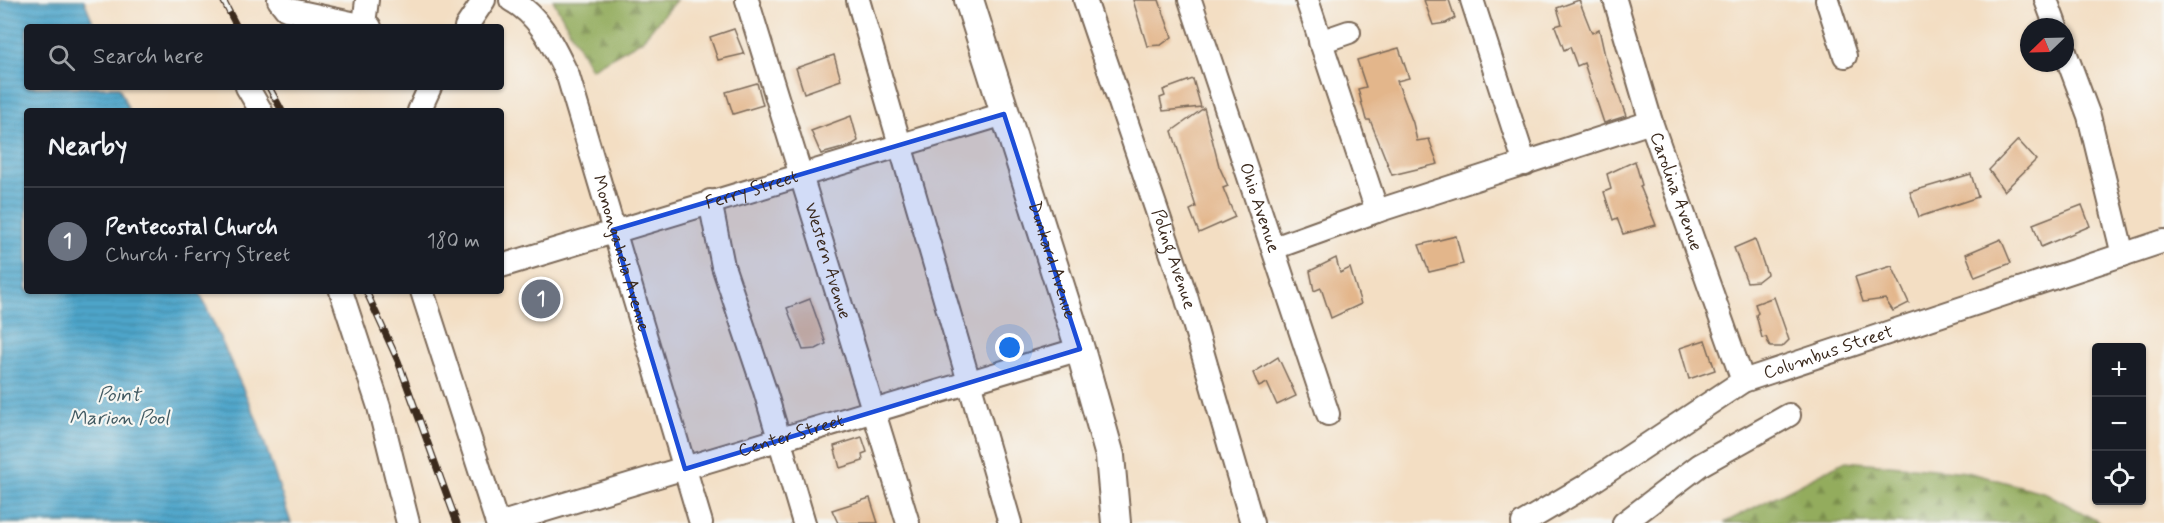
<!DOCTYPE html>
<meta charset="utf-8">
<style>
:root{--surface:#171b24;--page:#242831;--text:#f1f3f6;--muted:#9ea1a6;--line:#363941;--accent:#d1495b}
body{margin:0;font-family:Mynerve,sans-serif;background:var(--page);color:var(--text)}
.controls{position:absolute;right:18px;bottom:18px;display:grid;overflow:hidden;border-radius:6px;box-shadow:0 2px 4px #0004}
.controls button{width:54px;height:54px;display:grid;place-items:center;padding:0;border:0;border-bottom:2px solid var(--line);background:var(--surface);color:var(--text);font:30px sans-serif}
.compass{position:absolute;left:2020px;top:18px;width:54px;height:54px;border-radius:50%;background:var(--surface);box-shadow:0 2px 4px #0004;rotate:247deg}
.you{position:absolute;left:1010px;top:348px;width:21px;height:21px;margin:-15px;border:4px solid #fff;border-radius:50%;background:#1a73e8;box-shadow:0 0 0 9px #1a73e833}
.badge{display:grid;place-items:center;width:39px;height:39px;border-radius:50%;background:var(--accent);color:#fff;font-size:20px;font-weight:700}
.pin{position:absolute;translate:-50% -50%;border:3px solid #fff;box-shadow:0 2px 6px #0006}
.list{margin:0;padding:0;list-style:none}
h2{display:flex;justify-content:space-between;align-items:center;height:78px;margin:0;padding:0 24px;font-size:26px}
h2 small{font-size:20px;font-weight:400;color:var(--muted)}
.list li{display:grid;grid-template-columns:39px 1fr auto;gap:18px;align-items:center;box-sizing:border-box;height:108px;padding:0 24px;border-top:2px solid var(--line)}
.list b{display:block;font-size:22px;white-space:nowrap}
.list p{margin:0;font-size:20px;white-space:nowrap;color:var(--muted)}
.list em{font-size:20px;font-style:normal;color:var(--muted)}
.icon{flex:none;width:33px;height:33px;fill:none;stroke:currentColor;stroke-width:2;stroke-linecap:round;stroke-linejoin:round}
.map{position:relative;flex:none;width:2164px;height:523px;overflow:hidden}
.search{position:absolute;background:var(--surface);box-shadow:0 2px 4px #0004;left:24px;top:24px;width:480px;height:66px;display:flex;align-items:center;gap:15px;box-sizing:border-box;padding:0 21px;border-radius:6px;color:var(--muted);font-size:22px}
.panel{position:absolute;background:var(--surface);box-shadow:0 2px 4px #0004;left:24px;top:108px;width:480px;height:186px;border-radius:6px}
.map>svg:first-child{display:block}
</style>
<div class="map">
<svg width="2164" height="523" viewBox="0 0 2164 523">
<defs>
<pattern id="forest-firs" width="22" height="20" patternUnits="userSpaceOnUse" patternTransform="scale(1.5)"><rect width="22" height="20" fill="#93ac5d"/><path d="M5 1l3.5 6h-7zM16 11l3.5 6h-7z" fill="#798c4c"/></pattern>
<pattern id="water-rules" width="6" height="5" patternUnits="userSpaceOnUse" patternTransform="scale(1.5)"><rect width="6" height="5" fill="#4da5ca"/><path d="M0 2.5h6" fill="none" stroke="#4187a3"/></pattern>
</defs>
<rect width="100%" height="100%" fill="#f6f6f2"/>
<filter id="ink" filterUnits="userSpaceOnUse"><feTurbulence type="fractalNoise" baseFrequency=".0167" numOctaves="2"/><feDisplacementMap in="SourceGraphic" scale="12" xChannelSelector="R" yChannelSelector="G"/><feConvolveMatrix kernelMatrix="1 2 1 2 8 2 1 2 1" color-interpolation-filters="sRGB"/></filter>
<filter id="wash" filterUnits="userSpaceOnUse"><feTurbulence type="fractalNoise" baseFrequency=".008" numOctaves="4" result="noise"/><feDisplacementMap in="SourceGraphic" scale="24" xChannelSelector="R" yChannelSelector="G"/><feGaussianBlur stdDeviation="1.35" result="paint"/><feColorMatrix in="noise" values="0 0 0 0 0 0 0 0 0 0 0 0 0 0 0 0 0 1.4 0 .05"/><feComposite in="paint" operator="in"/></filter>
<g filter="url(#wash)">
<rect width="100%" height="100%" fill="#f3dec3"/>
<g fill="url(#forest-firs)" stroke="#676b3e" stroke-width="1.5">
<polygon points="553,0 676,0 642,40 591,69"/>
<polygon points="1845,461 1967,472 2046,493 2101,523 1724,523"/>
</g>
<polygon fill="url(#water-rules)" stroke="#446874" stroke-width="1.5" points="0,0 84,0 95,27 27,27 27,87 119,87 129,111 27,111 27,291 199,291 257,420 291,523 0,523"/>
<g id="blocks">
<g fill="#e3b68b">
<polygon points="1133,0 1159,0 1172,37 1161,45 1147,46"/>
<polygon points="1424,0 1449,0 1455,18 1446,23 1433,25"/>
<polygon points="1579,0 1592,33 1599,29 1605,56 1626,116 1604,123 1584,63 1577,66 1570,47 1564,50 1555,26 1562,24 1557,8"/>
<polygon points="734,29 744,54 718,60 710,37"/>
<polygon points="1399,48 1409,78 1397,81 1413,123 1417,141 1429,139 1438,164 1392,175 1370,120 1366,120 1358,89 1366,87 1357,60"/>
<polygon points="834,55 841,80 804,93 796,68"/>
<polygon points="1193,79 1201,107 1163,111 1160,98 1165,96 1163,90"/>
<polygon points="757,83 763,105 733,114 726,92"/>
<polygon points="1204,108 1219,166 1228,186 1223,188 1235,217 1199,233 1190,210 1196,207 1172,131"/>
<polygon points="851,116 858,141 850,146 821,154 811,131"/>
<polygon points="2018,140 2036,160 2004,191 1989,170"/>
<polygon points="1635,161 1642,185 1640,186 1656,225 1623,234 1617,218 1613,220 1604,192 1611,189 1607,174"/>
<polygon points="1971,174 1978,197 1919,217 1910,192"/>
<polygon points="2082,205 2090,226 2041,247 2033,224"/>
<polygon points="1456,236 1463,264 1429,272 1419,245"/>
<polygon points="1755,239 1767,274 1758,281 1747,282 1734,248"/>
<polygon points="2001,239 2011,263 1975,277 1966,254"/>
<polygon points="1336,258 1340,273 1350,268 1361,304 1331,318 1321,288 1314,291 1310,271"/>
<polygon points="1892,266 1909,303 1893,311 1885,299 1863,302 1855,277"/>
<polygon points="1774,297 1789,340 1782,347 1770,347 1766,337 1762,338 1756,315 1758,313 1755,304"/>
<polygon points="810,299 826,344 816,349 803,350 787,308"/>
<polygon points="1705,340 1715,370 1689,379 1680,348"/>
<polygon points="1278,357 1296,396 1277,405 1267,383 1259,387 1253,373"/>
<polygon points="862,437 867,452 862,454 863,461 840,468 834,446"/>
<polygon points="870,498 878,523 838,523 832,510"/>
</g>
</g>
</g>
<g filter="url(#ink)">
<use href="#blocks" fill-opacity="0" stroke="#7b6958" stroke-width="1.5"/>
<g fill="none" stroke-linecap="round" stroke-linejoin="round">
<defs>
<g id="minor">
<polyline points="279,0 286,9 370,27"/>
<path id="s1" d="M511,0C541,16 554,48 568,76L701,523"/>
<path id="s2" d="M747,0L908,523"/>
<polyline points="858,0 1010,523"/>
<path id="s3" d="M1085,0L1186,296L1252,523"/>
<path id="s4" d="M1190,0L1328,414"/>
<polyline points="1307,0 1377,211"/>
<polyline points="1472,0 1525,164"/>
<path id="s5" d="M1615,0L1651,122L1743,381"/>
<polyline points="1827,0 1845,56"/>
<polyline points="2046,0 2056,27"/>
<polyline points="364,24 367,0"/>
<polyline points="466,27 484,0"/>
<polyline points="1320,42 1349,32"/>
<polyline points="2065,52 2089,116 2123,255"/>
<polyline points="247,87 261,111"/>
<polyline points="419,111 430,87"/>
<polyline points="710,201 723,266 765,391 804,523"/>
<polyline points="1274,248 1377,211 1651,122"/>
<path id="s6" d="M501,266L1004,114"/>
<polyline points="341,291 379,407 408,523"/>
<polyline points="422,291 497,523"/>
<path id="s7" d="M502,523L1080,349"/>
<path id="s8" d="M1523,523L1584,487L1743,381L2164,241"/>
<polyline points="1624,523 1700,465 1789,415"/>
</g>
<g id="major">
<path id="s9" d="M969,0L1080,349L1110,456L1116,523"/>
</g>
</defs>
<use href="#minor" stroke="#7b6958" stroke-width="26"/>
<use href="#major" stroke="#7b6958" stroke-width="32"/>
<use href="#minor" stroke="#fff" stroke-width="22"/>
<use href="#major" stroke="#fff" stroke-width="28"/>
<defs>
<g id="rail">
<polyline points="223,0 237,27"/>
<polyline points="269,87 282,111"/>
<polyline points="366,291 398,361 457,523"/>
</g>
</defs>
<use href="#rail" stroke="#3b2a1e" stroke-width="7"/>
<use href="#rail" stroke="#f6f6f2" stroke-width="4.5" stroke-dasharray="14" stroke-linecap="butt"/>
</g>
</g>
<path fill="#1d4ed8" fill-opacity="0.2" stroke="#1d4ed8" stroke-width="4.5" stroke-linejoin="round" d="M1004,114L1080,349L685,469L613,230Z"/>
<g text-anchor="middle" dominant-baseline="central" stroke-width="4.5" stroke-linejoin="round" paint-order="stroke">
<g font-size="18" fill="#3b2a1e" stroke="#f6f6f2">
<text stroke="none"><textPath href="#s6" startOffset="262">Ferry Street</textPath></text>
<text stroke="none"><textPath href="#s5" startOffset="201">Carolina Avenue</textPath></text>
<text stroke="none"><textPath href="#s4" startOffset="219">Ohio Avenue</textPath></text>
<text stroke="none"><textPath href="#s1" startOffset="282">Monongahela Avenue</textPath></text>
<text stroke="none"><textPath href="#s9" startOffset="273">Dunkard Avenue</textPath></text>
<text stroke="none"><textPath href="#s3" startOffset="274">Poling Avenue</textPath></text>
<text stroke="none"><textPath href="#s2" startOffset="273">Western Avenue</textPath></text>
<text stroke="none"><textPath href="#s8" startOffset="352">Columbus Street</textPath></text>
<text stroke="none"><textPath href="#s7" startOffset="302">Center Street</textPath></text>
</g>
<g font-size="20" font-style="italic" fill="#425b63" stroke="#f6f6f2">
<text x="119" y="395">Point<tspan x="119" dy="23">Marion Pool</tspan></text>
</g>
</g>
</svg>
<div class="controls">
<button>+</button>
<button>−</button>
<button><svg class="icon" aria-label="locate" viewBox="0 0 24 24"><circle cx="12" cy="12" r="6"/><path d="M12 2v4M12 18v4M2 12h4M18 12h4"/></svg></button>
</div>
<svg class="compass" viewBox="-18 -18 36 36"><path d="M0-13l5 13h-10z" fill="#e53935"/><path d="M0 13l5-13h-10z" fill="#9ea1a6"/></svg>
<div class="you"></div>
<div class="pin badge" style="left:541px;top:299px;background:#6b7280">1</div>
<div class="search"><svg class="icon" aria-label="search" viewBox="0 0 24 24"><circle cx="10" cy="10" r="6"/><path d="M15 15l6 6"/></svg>Search here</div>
<section class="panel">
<h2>Nearby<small></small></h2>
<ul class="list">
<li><span class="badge" style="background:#6b7280">1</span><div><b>Pentecostal Church</b><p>Church · Ferry Street</p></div><em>180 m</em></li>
</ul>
</section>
</div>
